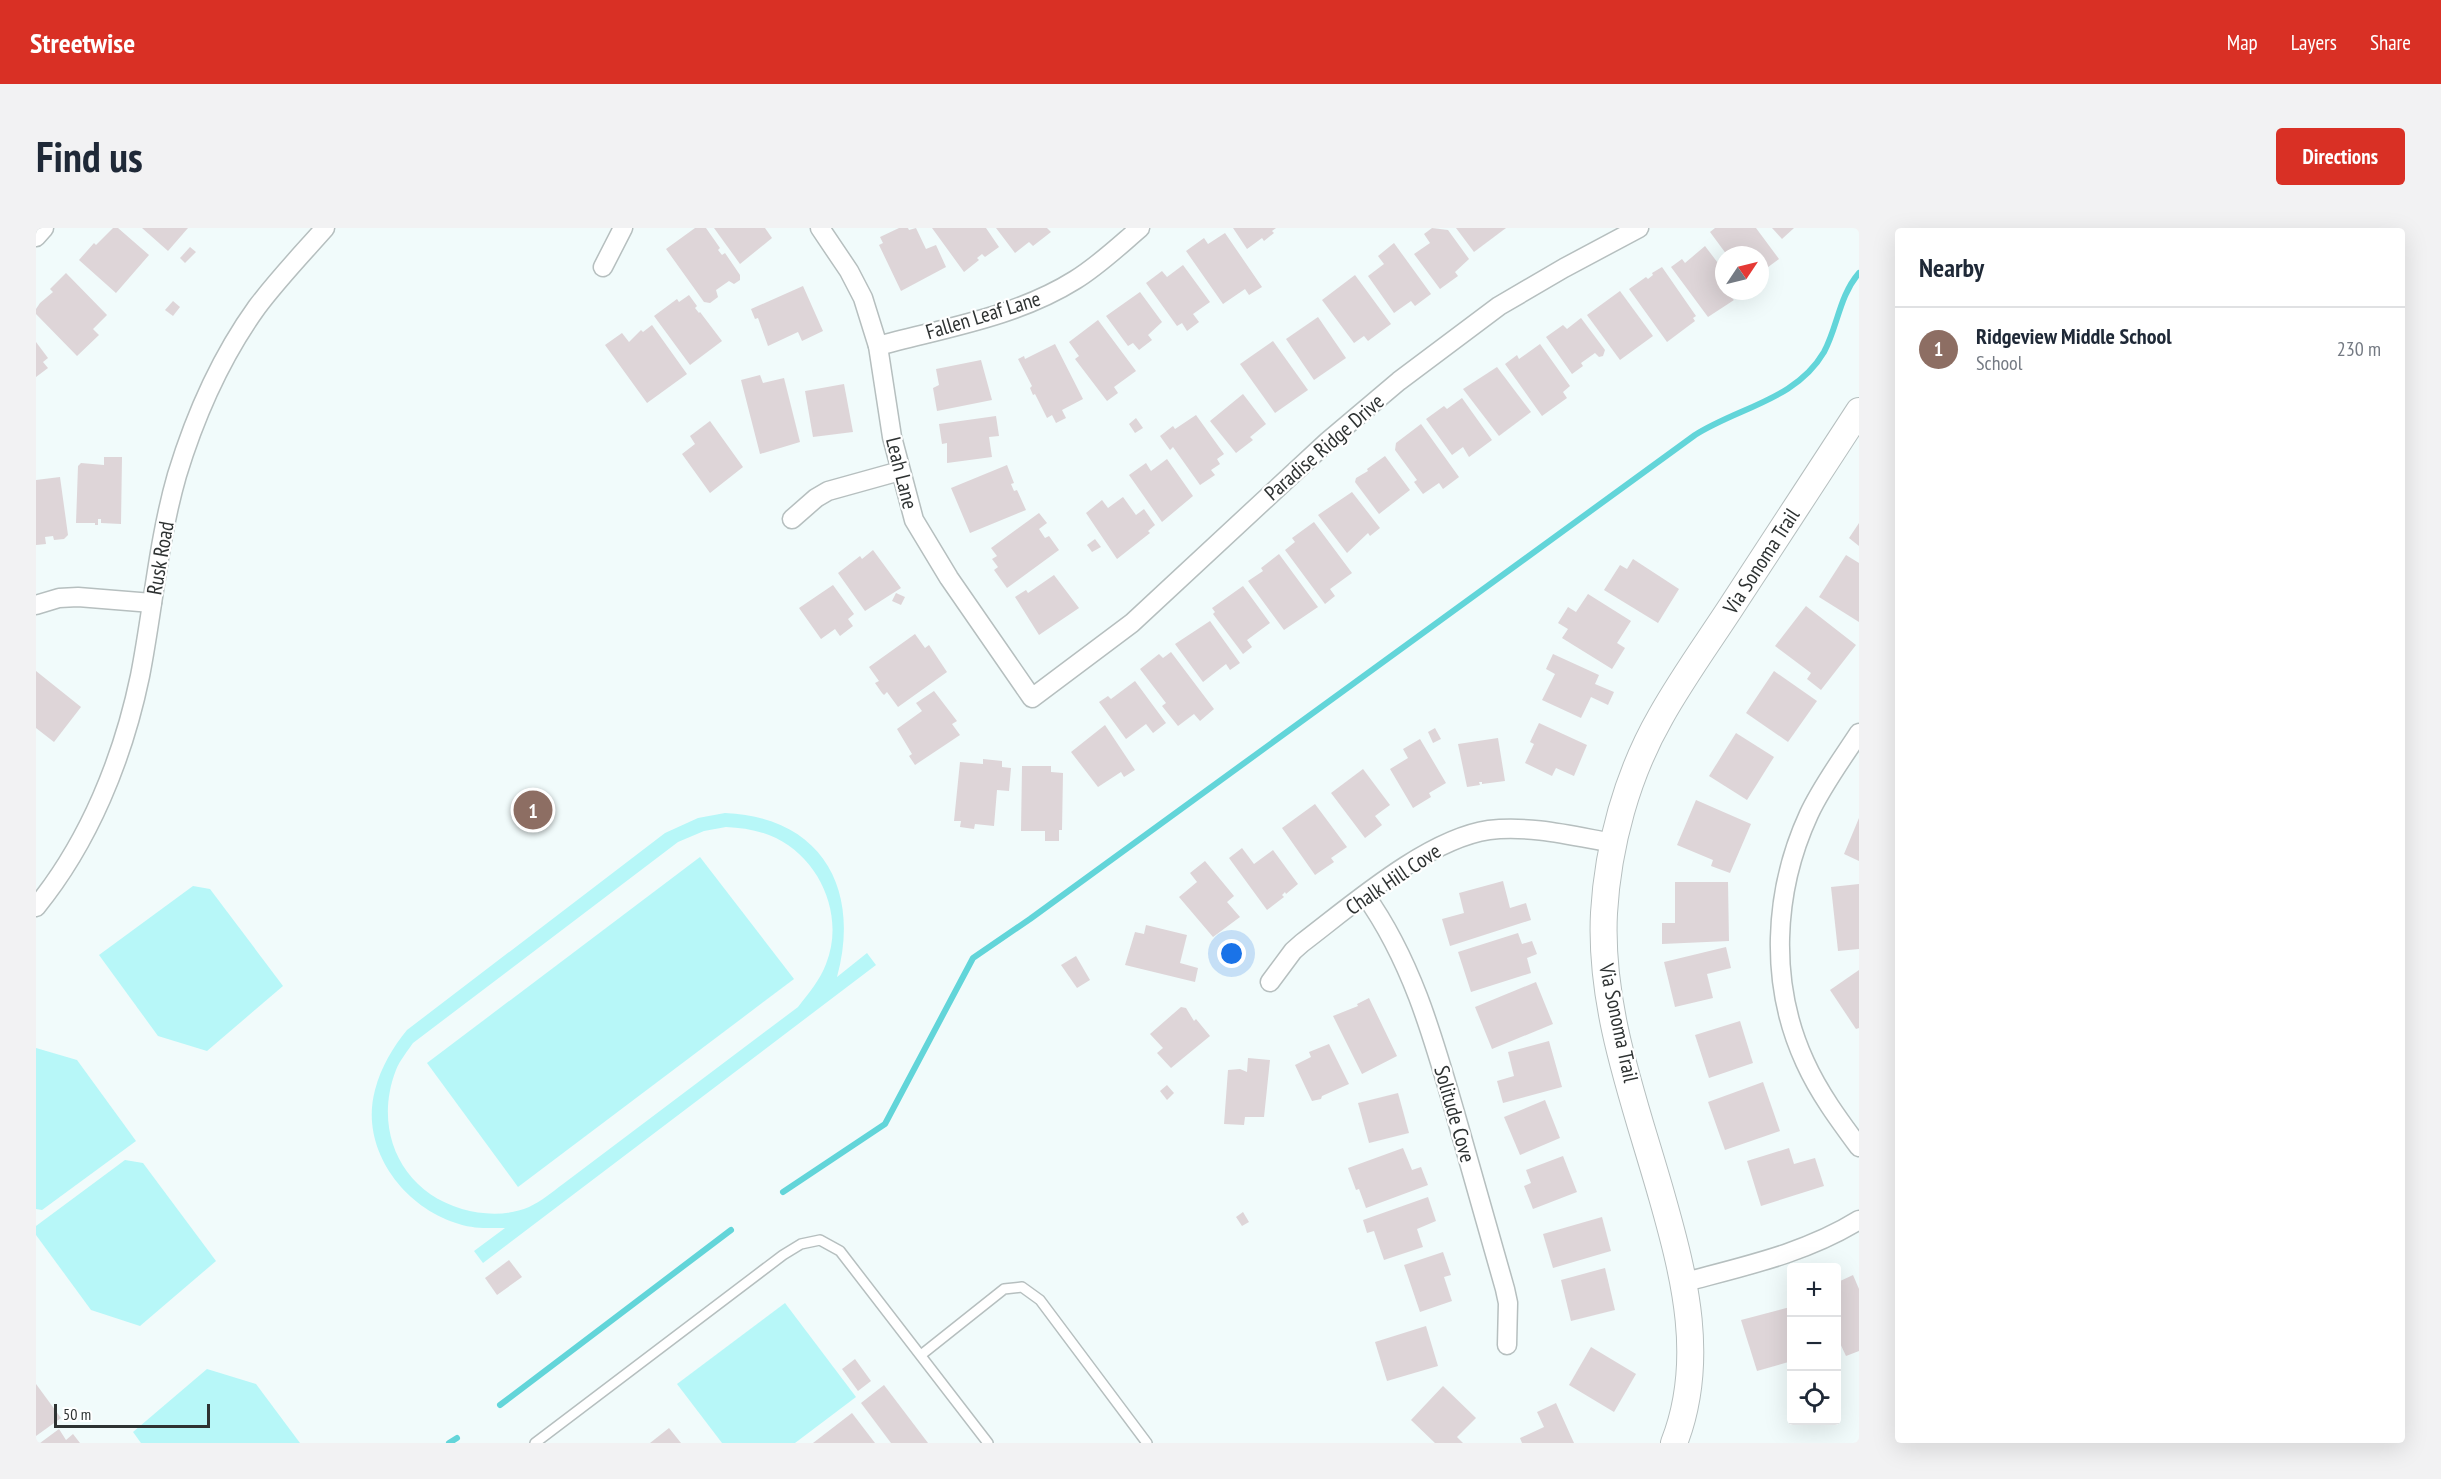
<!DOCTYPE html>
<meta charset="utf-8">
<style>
:root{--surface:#fff;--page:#f2f2f3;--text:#1f2937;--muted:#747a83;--line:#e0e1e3;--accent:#d93025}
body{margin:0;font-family:"PT Sans Narrow",sans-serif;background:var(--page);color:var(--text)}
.controls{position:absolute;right:18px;bottom:18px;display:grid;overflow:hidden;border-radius:6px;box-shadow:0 6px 24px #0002}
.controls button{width:54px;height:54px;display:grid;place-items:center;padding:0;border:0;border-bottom:2px solid var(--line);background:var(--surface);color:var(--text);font:30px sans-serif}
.compass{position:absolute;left:1679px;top:18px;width:54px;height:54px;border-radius:50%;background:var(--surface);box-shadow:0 6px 24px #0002;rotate:55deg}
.scale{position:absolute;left:18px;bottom:15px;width:156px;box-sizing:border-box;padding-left:6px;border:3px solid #2e3232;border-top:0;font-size:16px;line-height:21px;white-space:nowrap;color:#2e3232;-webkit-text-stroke:4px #fff;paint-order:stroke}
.you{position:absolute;left:1196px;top:726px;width:21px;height:21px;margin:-15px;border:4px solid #fff;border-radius:50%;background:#1a73e8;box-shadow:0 0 0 9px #1a73e833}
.badge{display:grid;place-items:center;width:39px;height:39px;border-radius:50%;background:var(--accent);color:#fff;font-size:20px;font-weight:700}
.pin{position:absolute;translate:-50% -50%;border:3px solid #fff;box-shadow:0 2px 6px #0006}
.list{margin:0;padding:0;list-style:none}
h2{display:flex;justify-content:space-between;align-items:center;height:78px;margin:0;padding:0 24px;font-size:26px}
h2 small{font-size:20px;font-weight:400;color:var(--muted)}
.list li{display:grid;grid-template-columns:39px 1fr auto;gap:18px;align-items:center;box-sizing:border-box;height:84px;padding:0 24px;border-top:2px solid var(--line)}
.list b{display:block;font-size:22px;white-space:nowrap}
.list p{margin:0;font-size:20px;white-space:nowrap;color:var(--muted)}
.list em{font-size:20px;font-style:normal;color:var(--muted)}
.icon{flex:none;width:33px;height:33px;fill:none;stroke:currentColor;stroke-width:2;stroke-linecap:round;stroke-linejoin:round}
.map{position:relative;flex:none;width:1823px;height:1215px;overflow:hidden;border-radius:6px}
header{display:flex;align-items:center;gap:36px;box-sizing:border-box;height:84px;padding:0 30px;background:var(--accent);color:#fff}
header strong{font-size:28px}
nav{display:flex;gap:33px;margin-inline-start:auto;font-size:21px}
.intro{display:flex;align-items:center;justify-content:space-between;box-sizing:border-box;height:144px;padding:0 36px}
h1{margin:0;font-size:42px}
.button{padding:15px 27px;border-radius:6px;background:var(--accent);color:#fff;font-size:21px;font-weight:700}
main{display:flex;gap:36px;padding:0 36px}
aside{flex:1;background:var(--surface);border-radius:6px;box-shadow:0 6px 24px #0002}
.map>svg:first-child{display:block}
</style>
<header>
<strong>Streetwise</strong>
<nav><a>Map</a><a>Layers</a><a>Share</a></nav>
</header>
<div class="intro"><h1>Find us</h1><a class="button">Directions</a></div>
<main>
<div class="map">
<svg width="1823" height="1215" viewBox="0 0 1823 1215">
<rect width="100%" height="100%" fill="#f1fbfb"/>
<g fill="#b7f7f8" fill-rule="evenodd">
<path d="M689,585C786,589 825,661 801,749L831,725L840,737L447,1035L438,1023L469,1000C453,1000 438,1001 423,996C368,980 323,921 339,862C345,839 357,819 371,802L629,605L662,590ZM690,599C707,600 723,602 740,610C785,632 809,689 790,736C784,752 772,766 762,779L527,956C516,964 506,973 493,979C472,988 447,987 426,981C364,963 337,901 360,842C364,832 371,824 377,815L642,614L668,603Z"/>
<polygon points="664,629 758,751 482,959 391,835"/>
<polygon points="157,658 174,661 247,758 171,823 122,808 63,727"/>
<polygon points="0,820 41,832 100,913 6,982 0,981"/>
<polygon points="89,932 107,935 180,1033 104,1098 55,1082 0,1007 0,998"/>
<polygon points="749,1075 820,1169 759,1215 686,1215 641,1156"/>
<polygon points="171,1141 220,1156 264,1215 105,1215 97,1204"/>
</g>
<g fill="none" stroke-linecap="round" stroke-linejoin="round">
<g stroke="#62d5d9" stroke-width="6">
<path d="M747,964L849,896L937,730L994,691L1659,207C1703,179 1760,172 1788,124C1802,98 1803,68 1823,45"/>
<polyline points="464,1177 695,1002"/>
<polyline points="413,1215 421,1210"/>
</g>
</g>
<g fill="#ded5d8">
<polygon points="77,0 82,0 113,27 80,65 43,32 58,15 60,17"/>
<polygon points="106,0 152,0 132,23"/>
<polygon points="659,0 670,0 684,20 682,22 686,27 689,25 704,47 704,52 698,56 693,53 680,62 682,69 674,75 668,74 630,21"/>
<polygon points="678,0 729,0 736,10 704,36"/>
<polygon points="863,0 872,0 873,2 880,0 890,21 900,17 910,39 865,63 843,17 847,15 844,9"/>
<polygon points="896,0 950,0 963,19 949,29 946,26 941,30 943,32 928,44"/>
<polygon points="960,0 1011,0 1015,4 997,18 993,14 979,25"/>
<polygon points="1197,0 1240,0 1236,3 1238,5 1228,13 1226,10 1211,21"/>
<polygon points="1396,0 1412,2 1433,31 1419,44 1422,48 1404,61 1378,26 1394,15 1388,6"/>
<polygon points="1420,0 1470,0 1438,24"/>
<polygon points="1679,0 1720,0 1743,31 1724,45 1724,27 1691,27 1674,4"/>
<polygon points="1736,0 1758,0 1746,11"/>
<polygon points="1189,5 1226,59 1213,67 1209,61 1187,76 1150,23 1168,10 1172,16"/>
<polygon points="1358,15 1395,66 1379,78 1375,73 1358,85 1332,48 1348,36 1342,28"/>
<polygon points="1669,18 1688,43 1688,63 1698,63 1693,67 1698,72 1672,89 1635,39 1646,31 1649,35"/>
<polygon points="154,19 160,24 149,35 144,30"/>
<polygon points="1147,37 1174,74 1157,86 1163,94 1151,103 1146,95 1141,98 1110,55 1126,43 1131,49"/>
<polygon points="1626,39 1660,88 1657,90 1659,93 1631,114 1593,61 1610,49 1612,51 1617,47 1616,45"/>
<polygon points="30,45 71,87 57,101 63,107 41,128 0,86 0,81 4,75 17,64 14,61"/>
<polygon points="1319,47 1355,96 1332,113 1328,108 1318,115 1286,72"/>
<polygon points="767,58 787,103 766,113 762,104 732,118 722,90 719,91 715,81"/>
<polygon points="1584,63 1617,108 1584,132 1551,87"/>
<polygon points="1104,64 1126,94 1112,107 1116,112 1103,122 1097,115 1092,118 1070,88"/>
<polygon points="653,67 661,78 659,80 663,85 664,84 686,113 654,137 618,88 641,71 643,74"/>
<polygon points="137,73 144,79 137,88 129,82"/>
<polygon points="1282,89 1310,130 1278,152 1250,111"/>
<polygon points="1545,90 1569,122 1567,128 1563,129 1559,125 1545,135 1547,138 1536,146 1510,109 1527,97 1531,101"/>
<polygon points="1062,92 1100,143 1078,159 1082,165 1071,173 1039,131 1043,128 1033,114"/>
<polygon points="616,97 651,146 611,175 569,117 586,105 593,114 605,102 607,104"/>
<polygon points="1237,113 1272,162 1239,185 1204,136"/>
<polygon points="0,114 12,130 7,134 12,140 0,149"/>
<polygon points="1019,116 1047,171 1026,182 1030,190 1020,195 1016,187 1011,190 999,166 997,167 994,160 996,158 982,131 988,128 989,131"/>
<polygon points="1504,116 1534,158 1527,164 1531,170 1506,188 1469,136 1481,127 1483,131"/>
<polygon points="945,132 956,172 901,183 897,160 903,157 900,141"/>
<polygon points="1461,139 1495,184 1463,208 1427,161"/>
<polygon points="724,147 727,155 748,150 764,214 724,226 705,152"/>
<polygon points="808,156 817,204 777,209 769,163"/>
<polygon points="1207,166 1230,196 1214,209 1217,212 1200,225 1174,193"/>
<polygon points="1426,170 1456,212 1433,229 1427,219 1416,227 1390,191 1408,178 1411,181"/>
<polygon points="1160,187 1188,226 1181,231 1184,236 1175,242 1179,247 1164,257 1137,219 1134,222 1124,208 1137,198 1139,201"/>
<polygon points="960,188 963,208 953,209 956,229 911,235 911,215 906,216 903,196"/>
<polygon points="1100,190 1107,200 1099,205 1093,196"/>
<polygon points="674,193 707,239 674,265 646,226 659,216 654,208"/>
<polygon points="1385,196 1423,249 1407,261 1403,255 1387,266 1378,254 1381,252 1359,222 1360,215"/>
<polygon points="1349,228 1374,262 1343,286 1319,254 1320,250 1332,243 1331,241"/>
<polygon points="68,229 86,229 85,296 65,295 65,291 62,291 62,297 59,297 59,295 40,295 42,238 45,235 68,237"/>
<polygon points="1131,231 1157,268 1126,294 1093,247 1110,235 1115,243"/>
<polygon points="971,237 978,255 975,256 978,263 981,262 990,282 934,305 915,260"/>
<polygon points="24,249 32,307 28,311 18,312 17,308 9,309 10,316 0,317 0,252"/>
<polygon points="1316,264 1344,300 1334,308 1332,305 1311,325 1282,287"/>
<polygon points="1087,269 1100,287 1108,281 1119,297 1112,303 1114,305 1081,331 1050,285 1066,272 1072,280"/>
<polygon points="1003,285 1011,295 1003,301 1009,310 1013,308 1023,322 971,360 958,342 962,339 956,331 961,328 955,320"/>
<polygon points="1278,294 1316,345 1294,361 1299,368 1289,376 1249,322 1259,314 1256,310"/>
<polygon points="1823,295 1823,318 1813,310"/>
<polygon points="1059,311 1065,319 1056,324 1051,317"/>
<polygon points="837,322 865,360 829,383 802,345 824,328 826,331"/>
<polygon points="1243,326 1282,379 1248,402 1212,353 1227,343 1225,340"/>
<polygon points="1810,327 1823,335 1823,394 1783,369"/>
<polygon points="1597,331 1643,361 1622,395 1568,362 1584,337 1591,341"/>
<polygon points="1018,347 1043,380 1003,407 979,369 990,362 992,365"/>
<polygon points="797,357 818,386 812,391 817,398 804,408 799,401 785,411 763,380"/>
<polygon points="1207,358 1234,395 1211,412 1216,419 1207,426 1177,386 1179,384 1176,380"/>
<polygon points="860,365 869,369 865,377 856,373"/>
<polygon points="1552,366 1595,393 1581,415 1589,420 1576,441 1526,410 1532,401 1522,395 1532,379 1540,384"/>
<polygon points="1770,378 1820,417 1785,462 1771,451 1775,445 1739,418"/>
<polygon points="1174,393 1204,435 1194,442 1190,436 1167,454 1139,416"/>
<polygon points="879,406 889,420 893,417 911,444 862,479 851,464 848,467 846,465 839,455 843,453 833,439"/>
<polygon points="1135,424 1178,481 1164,493 1158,486 1142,498 1126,478 1130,475 1104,441 1123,426 1127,430"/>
<polygon points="1517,426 1563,447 1559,456 1578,464 1572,477 1555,469 1545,490 1506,472 1519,446 1510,441"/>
<polygon points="0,443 45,479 18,514 0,500"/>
<polygon points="1738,443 1781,473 1752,514 1710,485"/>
<polygon points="1099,453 1130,495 1117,505 1110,496 1090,511 1063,474 1072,468 1075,471"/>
<polygon points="898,463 921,493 916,496 924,507 879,537 873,528 876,526 861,501 886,483 880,475"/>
<polygon points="1503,495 1551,517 1538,548 1520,540 1516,548 1489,535 1498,516 1494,514"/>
<polygon points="1069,497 1099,542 1088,549 1085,544 1062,559 1035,524"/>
<polygon points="1399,500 1405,511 1397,515 1392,504"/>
<polygon points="1700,505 1738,529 1711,572 1673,548"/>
<polygon points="1462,510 1469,553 1446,556 1446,554 1443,554 1444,557 1431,559 1422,516"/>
<polygon points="1384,511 1410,555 1393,565 1395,569 1377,580 1354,541 1372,530 1367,521"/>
<polygon points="947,531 966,533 966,539 975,540 973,563 961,562 958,598 939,596 938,601 924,599 925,593 918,593 924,534 947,536"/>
<polygon points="986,538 1015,538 1015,544 1027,545 1026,602 1023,602 1023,613 1009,613 1009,603 985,603"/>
<polygon points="1327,541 1354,577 1339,588 1346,597 1329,610 1295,565"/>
<polygon points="1660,572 1715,596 1694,645 1675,638 1677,632 1641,617"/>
<polygon points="1279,576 1311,619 1295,630 1298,634 1279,647 1246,600"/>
<polygon points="1823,590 1823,633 1808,626"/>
<polygon points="1206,620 1218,636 1237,622 1262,656 1250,666 1249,664 1246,667 1248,669 1231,682 1193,630"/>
<polygon points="1169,633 1198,668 1191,674 1204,689 1177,709 1143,669 1161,654 1154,645"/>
<polygon points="1467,653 1474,680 1490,675 1495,692 1414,718 1406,691 1428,685 1423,665"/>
<polygon points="1639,654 1692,654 1693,713 1626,716 1626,695 1639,695"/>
<polygon points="1823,656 1823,721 1802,723 1795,659"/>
<polygon points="1110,697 1151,707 1144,735 1162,740 1159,754 1089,737 1099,704 1108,706"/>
<polygon points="1482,705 1486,716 1496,713 1501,726 1491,730 1495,745 1435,764 1422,724"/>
<polygon points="1690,719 1695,740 1671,746 1677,770 1639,779 1628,734"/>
<polygon points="1040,728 1054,752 1041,760 1025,737"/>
<polygon points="1823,742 1823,800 1820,801 1794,762"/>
<polygon points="1500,754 1517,796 1456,821 1439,779"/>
<polygon points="1333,770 1361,828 1326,846 1297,788 1322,778 1321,776"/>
<polygon points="1145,779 1150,780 1158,793 1160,791 1174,808 1135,840 1121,825 1127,820 1114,806"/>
<polygon points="1704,793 1717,835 1673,850 1659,807"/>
<polygon points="1513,813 1526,859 1467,875 1461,853 1478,848 1472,824"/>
<polygon points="1293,816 1313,856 1286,868 1285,871 1276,873 1259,837 1275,829 1273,824"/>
<polygon points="1212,830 1234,832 1228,889 1209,889 1208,897 1188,896 1192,842 1204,841 1211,844"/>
<polygon points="1727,854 1744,903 1689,922 1672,874"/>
<polygon points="1131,857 1138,865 1131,872 1124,863"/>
<polygon points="1362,865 1373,905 1333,915 1322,875"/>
<polygon points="1509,872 1524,910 1484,927 1468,889"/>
<polygon points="1367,920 1376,942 1385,939 1392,957 1330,980 1323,961 1320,962 1312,940"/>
<polygon points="1753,920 1758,936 1779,930 1788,958 1725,978 1711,933"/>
<polygon points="1527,928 1541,964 1497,981 1488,958 1495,955 1490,942"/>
<polygon points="1392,969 1400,993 1381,1001 1387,1019 1348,1032 1338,1003 1331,1005 1327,992"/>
<polygon points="1207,984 1213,994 1206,998 1200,989"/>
<polygon points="1566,989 1575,1023 1517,1040 1507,1006"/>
<polygon points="1407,1024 1415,1047 1408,1049 1416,1073 1384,1084 1368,1037"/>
<polygon points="473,1032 486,1049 461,1067 449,1050"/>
<polygon points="1569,1040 1579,1082 1535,1093 1525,1052"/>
<polygon points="1817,1047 1823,1061 1823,1123 1810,1128 1802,1111 1800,1112 1800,1055"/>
<polygon points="1754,1079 1756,1133 1721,1143 1705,1092"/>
<polygon points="1390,1098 1402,1138 1351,1153 1339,1114"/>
<polygon points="1555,1119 1600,1146 1578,1184 1533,1157"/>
<polygon points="819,1131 835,1153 822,1163 806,1141"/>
<polygon points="0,1156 25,1190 0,1208"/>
<polygon points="848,1157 892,1215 855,1215 825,1175"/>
<polygon points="1407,1158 1440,1190 1421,1209 1427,1215 1399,1215 1375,1192"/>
<polygon points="1520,1175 1538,1215 1486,1215 1484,1210 1508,1199 1501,1184"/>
<polygon points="816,1185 839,1215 777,1215"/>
<polygon points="633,1200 645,1215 614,1215"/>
<polygon points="23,1201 30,1212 37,1206 44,1215 4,1215"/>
</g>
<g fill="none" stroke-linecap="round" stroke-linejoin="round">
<defs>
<g id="lane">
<polyline points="885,1127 968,1061 986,1059 1004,1072 1111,1215"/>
<polyline points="499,1215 747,1027 765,1016 784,1012 804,1023 952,1215"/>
</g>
<g id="street">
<polyline points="784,0 813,43 827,70 842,118 856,209 878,292 913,350 996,470 1096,395 1292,213 1363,153 1463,78 1528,40 1603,0"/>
<polyline points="0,9 8,0"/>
<polyline points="567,39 587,0"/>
<path d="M842,118C908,100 980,89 1039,52C1062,38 1083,18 1104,0"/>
<polyline points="756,291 780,270 792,263 864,243"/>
<polyline points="0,377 23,370 42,369 116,375"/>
<path d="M1823,505C1806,531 1786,558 1773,586C1737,664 1733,756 1769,834C1783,865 1803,892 1823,919"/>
<path d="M1329,667C1376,733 1397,809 1419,885C1436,944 1452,1003 1469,1061L1472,1075L1471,1117"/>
<path d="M0,679C53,614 87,530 104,448C117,382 122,313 141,247C159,188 185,129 221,79C242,51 266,26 289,0"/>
<path d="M1234,754L1257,723L1266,715C1316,677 1391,611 1453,602C1494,597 1537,608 1577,615"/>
<path d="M1649,1054C1709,1038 1770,1025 1823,992"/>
</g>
<path id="secondary" d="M1638,1215C1670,1133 1649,1050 1626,969C1600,877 1563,782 1568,685C1572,617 1591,547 1625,488C1648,447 1676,409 1701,370C1742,308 1782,245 1823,183"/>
</defs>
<use href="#lane" stroke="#b6bfbf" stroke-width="12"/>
<use href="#street" stroke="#b6bfbf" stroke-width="21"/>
<use href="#secondary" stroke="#b6bfbf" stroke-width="28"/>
<use href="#lane" stroke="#fff" stroke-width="9"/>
<use href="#street" stroke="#fff" stroke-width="18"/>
<use href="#secondary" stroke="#fff" stroke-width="26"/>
</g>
<g text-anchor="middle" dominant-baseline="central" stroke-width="4.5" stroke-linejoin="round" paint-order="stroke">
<g font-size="21" fill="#2e3232" stroke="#fff">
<text transform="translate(947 87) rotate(-17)">Fallen Leaf Lane</text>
<text transform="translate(1288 219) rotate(-41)">Paradise Ridge Drive</text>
<text transform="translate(866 245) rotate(76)">Leah Lane</text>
<text transform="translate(124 330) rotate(-80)">Rusk Road</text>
<text transform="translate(1725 333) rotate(-57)">Via Sonoma Trail</text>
<text transform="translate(1357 651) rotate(-34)">Chalk Hill Cove</text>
<text transform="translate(1583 795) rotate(78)">Via Sonoma Trail</text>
<text transform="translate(1419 886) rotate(74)">Solitude Cove</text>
</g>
</g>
</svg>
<div class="controls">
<button>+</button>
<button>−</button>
<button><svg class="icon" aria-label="locate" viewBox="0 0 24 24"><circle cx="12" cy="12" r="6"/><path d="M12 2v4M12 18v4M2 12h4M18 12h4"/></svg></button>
</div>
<svg class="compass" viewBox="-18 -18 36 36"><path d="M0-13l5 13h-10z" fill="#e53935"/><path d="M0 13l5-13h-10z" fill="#747a83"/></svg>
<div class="scale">50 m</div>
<div class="you"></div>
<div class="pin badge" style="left:497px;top:582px;background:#8d6e63">1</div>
</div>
<aside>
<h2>Nearby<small></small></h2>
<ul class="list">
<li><span class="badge" style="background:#8d6e63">1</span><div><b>Ridgeview Middle School</b><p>School</p></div><em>230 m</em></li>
</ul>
</aside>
</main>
